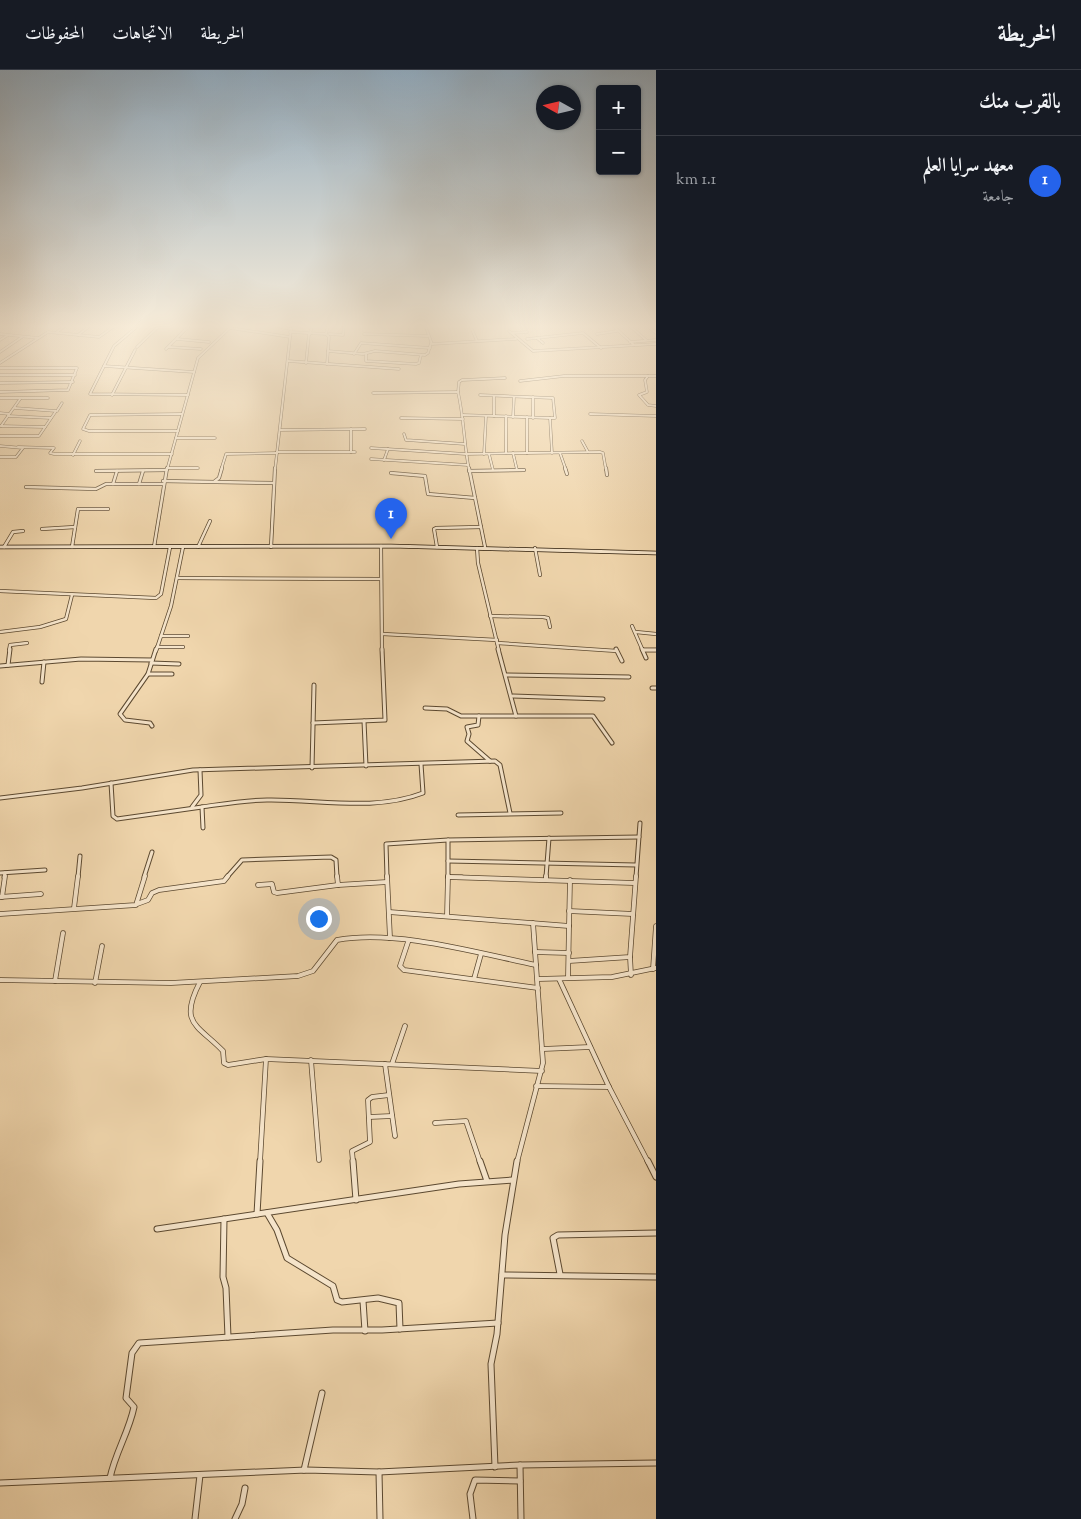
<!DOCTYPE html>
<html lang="ar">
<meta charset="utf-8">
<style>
:root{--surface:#171b24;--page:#20242c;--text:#f1f3f6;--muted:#9ea1a6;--line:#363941;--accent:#2563eb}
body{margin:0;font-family:"Sorts Mill Goudy",Amiri,serif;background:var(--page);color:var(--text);direction:rtl}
.controls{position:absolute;right:15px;top:15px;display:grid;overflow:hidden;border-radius:5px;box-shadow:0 1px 4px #0004}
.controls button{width:45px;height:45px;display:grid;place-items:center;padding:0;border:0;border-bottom:1px solid var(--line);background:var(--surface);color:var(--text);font:25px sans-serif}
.compass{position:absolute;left:536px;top:15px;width:45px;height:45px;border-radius:50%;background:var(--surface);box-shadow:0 1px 4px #0004;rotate:278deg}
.you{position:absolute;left:318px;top:848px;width:18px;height:18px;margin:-12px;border:4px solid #fff;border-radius:50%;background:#1a73e8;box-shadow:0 0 0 8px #1a73e833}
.badge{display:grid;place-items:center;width:32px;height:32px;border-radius:50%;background:var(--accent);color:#fff;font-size:16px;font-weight:700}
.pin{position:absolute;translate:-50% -41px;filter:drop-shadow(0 1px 2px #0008)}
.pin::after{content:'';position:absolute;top:26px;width:18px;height:15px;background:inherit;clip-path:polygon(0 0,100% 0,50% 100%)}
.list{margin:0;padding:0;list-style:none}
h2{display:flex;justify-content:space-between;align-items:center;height:65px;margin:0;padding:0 20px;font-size:21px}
h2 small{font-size:16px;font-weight:400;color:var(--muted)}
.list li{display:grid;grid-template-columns:32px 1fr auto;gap:15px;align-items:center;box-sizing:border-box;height:90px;padding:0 20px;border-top:1px solid var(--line)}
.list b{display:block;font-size:19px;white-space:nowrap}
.list p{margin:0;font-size:16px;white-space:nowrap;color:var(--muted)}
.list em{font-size:16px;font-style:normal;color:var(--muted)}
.map{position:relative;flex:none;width:656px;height:1449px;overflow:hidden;direction:ltr}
header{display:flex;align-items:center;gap:30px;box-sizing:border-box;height:70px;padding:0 25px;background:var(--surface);border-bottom:1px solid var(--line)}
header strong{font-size:24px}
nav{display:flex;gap:28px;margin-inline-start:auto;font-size:18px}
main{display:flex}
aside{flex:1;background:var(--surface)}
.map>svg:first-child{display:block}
</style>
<header>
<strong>الخريطة</strong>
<nav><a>الخريطة</a><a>الاتجاهات</a><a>المحفوظات</a></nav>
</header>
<main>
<aside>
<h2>بالقرب منك<small></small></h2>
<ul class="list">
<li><span class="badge">1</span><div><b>معهد سرايا العلم</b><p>جامعة</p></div><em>1.1 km</em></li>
</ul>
</aside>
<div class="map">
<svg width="656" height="1449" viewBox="0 0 656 1449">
<rect width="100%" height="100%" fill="#f0d6ad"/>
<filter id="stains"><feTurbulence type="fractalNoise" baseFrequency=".004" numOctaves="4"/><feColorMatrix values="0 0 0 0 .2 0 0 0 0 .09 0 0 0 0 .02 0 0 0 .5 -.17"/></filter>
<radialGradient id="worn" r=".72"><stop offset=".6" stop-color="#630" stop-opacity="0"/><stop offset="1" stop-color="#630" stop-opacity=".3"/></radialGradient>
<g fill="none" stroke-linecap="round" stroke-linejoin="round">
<defs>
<g id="minor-far4">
<polyline points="139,255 114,276 90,324 188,325"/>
<polyline points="272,255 291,259 275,400"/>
<polyline points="425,255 432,274 516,269"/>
<polyline points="470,255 477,271"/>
<polyline points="612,255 634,275"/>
<polyline points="629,255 646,270"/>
<polyline points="646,255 656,263"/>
<polyline points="230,258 290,267"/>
<polyline points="509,261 533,281 656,274"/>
<polyline points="57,262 66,255"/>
<polyline points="290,262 326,264"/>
<polyline points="512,263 527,262"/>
<polyline points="0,264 38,268"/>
<polyline points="310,264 312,255"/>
<polyline points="329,264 343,265 344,255"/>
<polyline points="364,264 428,266"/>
<polyline points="597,264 617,261"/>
<polyline points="78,265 91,255"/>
<polyline points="537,268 543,273"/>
<polyline points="177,269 209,272"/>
<polyline points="527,269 583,263 601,278"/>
<polyline points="0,270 8,265"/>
<polyline points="630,272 656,270"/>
<polyline points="137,277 160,255"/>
<polyline points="169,277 201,279"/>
<polyline points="166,279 190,255"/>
<polyline points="328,281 363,284 375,281 425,285 428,283 431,273"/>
<polyline points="0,282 22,267"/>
<polyline points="354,284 361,273 430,278"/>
<polyline points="366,284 366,291 416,294 419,293 421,285"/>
<polyline points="288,291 399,299"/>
<polyline points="0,293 48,262 99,267 116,255"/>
<polyline points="306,293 309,264"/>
<polyline points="327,294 329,267 326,264 328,255"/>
<polyline points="104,296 194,302"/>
<polyline points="0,298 77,298 68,320 0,322"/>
<polyline points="0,305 75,305"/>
<polyline points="648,306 656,306"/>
<polyline points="520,311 564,306 648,306 645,310 647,322 639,325 648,335 656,336"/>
<polyline points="0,313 73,312"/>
<polyline points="458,322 459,312 462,310 505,308"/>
<path d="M373,323L458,322C464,348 464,374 469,400"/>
<polyline points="112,325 135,280"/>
<polyline points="480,325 553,328 555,348 550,348"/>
<polyline points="494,326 494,346"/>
<polyline points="533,327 533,348"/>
<polyline points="0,328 48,328"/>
<polyline points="57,341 62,333"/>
<polyline points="0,343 9,344"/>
<polyline points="590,344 656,346"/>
<polyline points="463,345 550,348 552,383"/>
<polyline points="8,346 51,348"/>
<polyline points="506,346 506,383"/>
<polyline points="513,347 514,327"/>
<polyline points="527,347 527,383"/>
<polyline points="401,348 463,349"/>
<polyline points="1,356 45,357"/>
<polyline points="1,356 20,329"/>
<polyline points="351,359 351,382"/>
<polyline points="280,360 365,359"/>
<polyline points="178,361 89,361 83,359 90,345 182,344"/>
<polyline points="404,364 406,370 465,374"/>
<polyline points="0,366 39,366 56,341 15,338"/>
<polyline points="176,368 215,368"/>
<polyline points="582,371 588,382"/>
<polyline points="0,376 23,378 16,387 0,387"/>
<polyline points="18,377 54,378 50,383 54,384 172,384"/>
<polyline points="371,378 466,384 600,382 603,383 606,400"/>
<polyline points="277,382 355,382"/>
<polyline points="513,383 517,400"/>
<polyline points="560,383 566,400"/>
<polyline points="484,384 486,346"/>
<polyline points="489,384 493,400"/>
<polyline points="73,385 80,371"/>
<polyline points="371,389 468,395"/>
<polyline points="384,390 388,379"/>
<polyline points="167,398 198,398"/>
<polyline points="167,400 198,288 233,255"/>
<polyline points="221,400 226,384 277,383"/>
</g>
<g id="minor-far3">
<polyline points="469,398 485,477"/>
<polyline points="565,398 567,404"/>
<polyline points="606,398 607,405"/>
<polyline points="96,401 166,400"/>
<polyline points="469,401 524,400"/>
<polyline points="391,403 425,406 428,424 475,428"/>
<polyline points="163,411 273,413"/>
<polyline points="215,411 219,408 222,398"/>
<polyline points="113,414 117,401"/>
<polyline points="139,414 143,401"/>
<polyline points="26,417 96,419 106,414 163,414"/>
<polyline points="42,459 75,457"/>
<polyline points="381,476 382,581"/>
<polyline points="4,477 13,462 23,461"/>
<polyline points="72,477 78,439 108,439"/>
<polyline points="154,477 167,398"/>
<polyline points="198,477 210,451"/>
<polyline points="271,477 275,398"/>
<polyline points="437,477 434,459 436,458 481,457"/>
<polyline points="477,478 478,493 499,581"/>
<polyline points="535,478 540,505"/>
<polyline points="177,508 380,509"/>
<polyline points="0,521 156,528 161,524 170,477"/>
<polyline points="490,546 543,547 548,548 550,557"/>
<polyline points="632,556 643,581"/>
<polyline points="0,562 40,557 66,549 72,525"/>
<polyline points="636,562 656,564"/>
<polyline points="383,564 497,570"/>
<polyline points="161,566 188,566"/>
<polyline points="497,573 617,581"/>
<polyline points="157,577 183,577"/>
<polyline points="643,580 656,580"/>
<polyline points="9,581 10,575 27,573"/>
<polyline points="156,581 171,536 183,477"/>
</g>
<g id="minor-far2">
<polyline points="498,579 516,646 593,646 612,673"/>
<polyline points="616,579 622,591"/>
<polyline points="642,579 646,588"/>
<polyline points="643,580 656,580"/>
<polyline points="151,593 179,594"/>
<polyline points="8,595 10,579"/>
<polyline points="0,596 81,589 152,590"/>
<polyline points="148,604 172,604"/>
<polyline points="506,605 629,607"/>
<polyline points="42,612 44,592"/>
<polyline points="652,618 656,618"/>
<polyline points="513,626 603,629"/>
<polyline points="425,638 447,639 461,646 516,646"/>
<polyline points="479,646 478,655 467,657 469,664 467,671 490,691"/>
<polyline points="364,651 366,696"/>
<polyline points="313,653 385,650 382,579"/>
<polyline points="152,656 150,653 125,650 120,644 148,604 156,579"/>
<polyline points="312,698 314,615"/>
<polyline points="111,713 113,746 117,749 202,737"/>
<polyline points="0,728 82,718 193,700 495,691 500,695 510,743"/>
<polyline points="192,737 201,725 200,700"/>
<polyline points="458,745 561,743"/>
<path d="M203,758L202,737C223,734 245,730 267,730C318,729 374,742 423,723L421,694"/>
<polyline points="448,791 636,795"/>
<polyline points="0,803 45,800"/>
<polyline points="4,807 5,803"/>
<polyline points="78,807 80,786"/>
<polyline points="144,807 152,782"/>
<polyline points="227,807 242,790 331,787 336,790 337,807"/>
<polyline points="387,807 386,774 448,770"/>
<polyline points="448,807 462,807"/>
<polyline points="448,807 448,770 639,767"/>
<polyline points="546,807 549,768"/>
<polyline points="636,807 640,753"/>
</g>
<g id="minor-far1">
<polyline points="337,806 338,815 387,812"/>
<polyline points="387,806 390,868"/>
<polyline points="448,807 634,813"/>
<polyline points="546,810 546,806"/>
<polyline points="258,815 272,814 274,822 277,823 338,815"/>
<polyline points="0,827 41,824"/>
<polyline points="2,827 5,806"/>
<polyline points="137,834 148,830 152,823 159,820 224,811 228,806"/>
<polyline points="74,838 78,806"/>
<polyline points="569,841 633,844"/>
<polyline points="389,842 569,856 570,810"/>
<polyline points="0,844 136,835 145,806"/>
<polyline points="447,846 448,806"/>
<polyline points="408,872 400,896 404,900 538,918"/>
<polyline points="535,882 569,883"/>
<polyline points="630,887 631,905"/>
<polyline points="569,891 630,887 636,806"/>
<polyline points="653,899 656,856"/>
<polyline points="568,908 569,856"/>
<polyline points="474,909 481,884"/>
<polyline points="538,909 612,907 656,898"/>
<polyline points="559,909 609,1017 648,1092"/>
<path d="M0,910L171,913L298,906L313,901L337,870C395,859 478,883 536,895"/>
<polyline points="55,911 63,863"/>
<path d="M200,912C178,954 198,955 223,981L224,993L228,995L266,989"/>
<polyline points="95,913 102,876"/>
<polyline points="543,979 590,977"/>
<polyline points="311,990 319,1090"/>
<polyline points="385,994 395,1066"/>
<polyline points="392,994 405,956"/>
<polyline points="536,1016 609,1017"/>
<polyline points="369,1047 392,1046"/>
<polyline points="435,1053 466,1051 480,1092"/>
<polyline points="260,1092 266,989 542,1001"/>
<polyline points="353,1092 352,1081 370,1072 368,1030 372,1027 389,1025"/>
<polyline points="517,1092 543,993 533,853"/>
</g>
<g id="minor">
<polyline points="353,1091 356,1130"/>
<polyline points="480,1091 487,1111"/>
<polyline points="648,1091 656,1107"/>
<polyline points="267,1143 277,1160 287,1188 333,1216 337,1230 342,1232 378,1228 399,1233 400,1259"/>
<polyline points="257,1144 260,1091"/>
<polyline points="224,1149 223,1207 226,1218 228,1267"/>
<polyline points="157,1159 459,1114 513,1110"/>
<polyline points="560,1204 553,1168 558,1165 656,1163"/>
<polyline points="502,1205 656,1207"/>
<polyline points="363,1231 365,1261"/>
<polyline points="520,1395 521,1449"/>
<polyline points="495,1397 491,1294 497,1264 505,1165 517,1091"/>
<polyline points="304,1400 322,1323"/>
<polyline points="379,1402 380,1449"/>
<path d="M110,1408C115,1383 129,1362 134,1337L126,1328L132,1283L139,1273L333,1260H382L498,1253"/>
<polyline points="0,1413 306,1400 379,1402 520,1395 656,1393"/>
<polyline points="195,1449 200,1405"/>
<polyline points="235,1449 242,1434 245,1418"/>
<polyline points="473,1449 470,1424 475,1410 520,1411"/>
</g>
<polyline id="secondary" points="0,477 391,476 656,483"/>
</defs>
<use href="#minor-far4" stroke="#5c4930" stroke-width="3"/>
<use href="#minor-far3" stroke="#5c4930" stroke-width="4"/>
<use href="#minor-far2" stroke="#5c4930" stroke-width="5"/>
<use href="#minor-far1" stroke="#5c4930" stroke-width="5.5"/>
<use href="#minor" stroke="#5c4930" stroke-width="7"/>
<use href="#secondary" stroke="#2a1a07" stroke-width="4.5"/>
<use href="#minor-far4" stroke="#f5e4ca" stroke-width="2"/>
<use href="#minor-far3" stroke="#f5e4ca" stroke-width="2.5"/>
<use href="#minor-far2" stroke="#f5e4ca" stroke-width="3"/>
<use href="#minor-far1" stroke="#f5e4ca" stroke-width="4"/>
<use href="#minor" stroke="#f5e4ca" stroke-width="5"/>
<use href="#secondary" stroke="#f5e4ca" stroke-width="3"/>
</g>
<linearGradient id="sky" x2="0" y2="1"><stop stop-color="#90a8ba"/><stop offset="0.56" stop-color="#f8edda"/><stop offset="1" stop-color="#f8edda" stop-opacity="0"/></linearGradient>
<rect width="656" height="458" fill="url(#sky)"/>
<rect width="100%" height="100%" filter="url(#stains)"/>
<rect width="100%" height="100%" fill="url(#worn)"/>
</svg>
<div class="controls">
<button>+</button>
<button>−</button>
</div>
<svg class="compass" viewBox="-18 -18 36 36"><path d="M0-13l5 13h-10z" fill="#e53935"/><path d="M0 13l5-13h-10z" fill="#9ea1a6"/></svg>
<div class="you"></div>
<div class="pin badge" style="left:391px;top:469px">1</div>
</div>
</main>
